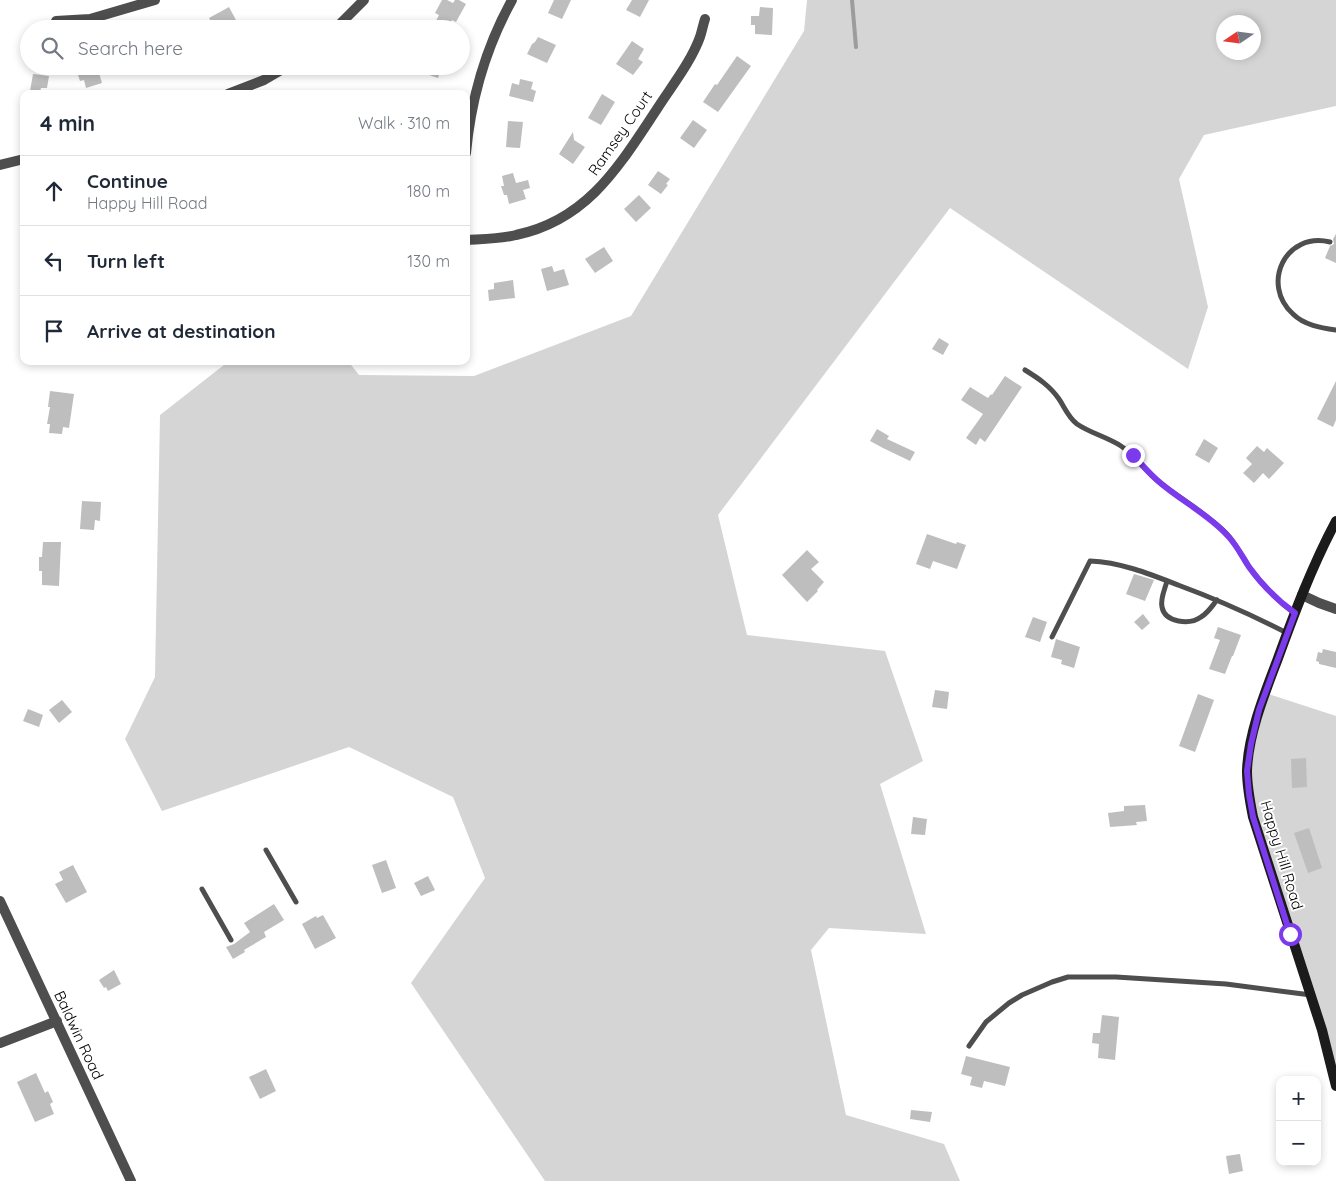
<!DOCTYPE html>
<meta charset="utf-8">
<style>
:root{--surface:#fff;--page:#f6f6f7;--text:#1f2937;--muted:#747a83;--line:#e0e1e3}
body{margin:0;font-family:Quicksand,sans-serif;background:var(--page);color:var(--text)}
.controls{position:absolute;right:15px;bottom:15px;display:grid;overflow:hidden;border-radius:10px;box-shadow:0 2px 8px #0003}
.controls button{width:45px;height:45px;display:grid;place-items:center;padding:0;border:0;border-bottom:1px solid var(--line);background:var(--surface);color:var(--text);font:25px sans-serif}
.compass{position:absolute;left:1216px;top:15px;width:45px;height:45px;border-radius:50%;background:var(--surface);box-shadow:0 2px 8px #0003;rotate:257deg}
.stop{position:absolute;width:15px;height:15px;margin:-11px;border:4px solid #7c3aed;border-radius:50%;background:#fff}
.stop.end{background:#7c3aed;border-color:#fff;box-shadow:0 1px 5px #0008}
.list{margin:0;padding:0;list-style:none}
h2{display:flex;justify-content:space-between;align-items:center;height:65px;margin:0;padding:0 20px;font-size:21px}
h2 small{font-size:16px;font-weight:400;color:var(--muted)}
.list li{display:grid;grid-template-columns:32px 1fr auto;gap:15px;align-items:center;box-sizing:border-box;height:70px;padding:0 20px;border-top:1px solid var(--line)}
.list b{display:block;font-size:19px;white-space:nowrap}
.list p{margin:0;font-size:16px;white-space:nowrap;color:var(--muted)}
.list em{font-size:16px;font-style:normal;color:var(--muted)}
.icon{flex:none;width:28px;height:28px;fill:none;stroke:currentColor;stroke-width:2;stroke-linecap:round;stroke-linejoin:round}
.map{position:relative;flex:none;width:1336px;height:1181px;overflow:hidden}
.search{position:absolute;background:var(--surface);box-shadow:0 2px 8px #0003;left:20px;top:20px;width:450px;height:55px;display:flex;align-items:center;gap:12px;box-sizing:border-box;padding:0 18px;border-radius:28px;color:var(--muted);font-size:19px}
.panel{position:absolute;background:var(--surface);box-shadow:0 2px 8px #0003;left:20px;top:90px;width:450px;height:275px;border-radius:10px}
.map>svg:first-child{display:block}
</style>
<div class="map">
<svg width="1336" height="1181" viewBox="0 0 1336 1181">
<rect width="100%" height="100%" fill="#fff"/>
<g fill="#d5d5d5" fill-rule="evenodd">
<path d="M807,0H1336V106L1204,135L1179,179L1208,307L1188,369L950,208L718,515L747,635L885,651L923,761L880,784L926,934L829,928L811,950L846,1115L944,1144L960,1181H545L411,983L485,878L453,797L349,747L162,811L125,739L155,677L160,415L229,361H348L359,375L474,376L631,316L804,31ZM1254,22V52H1224V22Z"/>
<polygon points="1265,693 1336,716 1336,1086 1253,817 1251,744"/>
</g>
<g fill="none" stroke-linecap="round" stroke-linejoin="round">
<polyline stroke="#9c9c9c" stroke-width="4" points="852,0 856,47"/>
</g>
<g fill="#bebebe">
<polygon points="442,0 447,0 453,3 455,0 459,0 466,4 456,22 452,20 447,29 444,29 435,23 439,15 435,13"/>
<polygon points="554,0 571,0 562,19 548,13"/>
<polygon points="632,0 649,0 640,17 626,10"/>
<polygon points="229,7 236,20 219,29 215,29 209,18"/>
<polygon points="760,7 773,8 772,35 755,34 755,25 751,25 751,16 759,16"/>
<polygon points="538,37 556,45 547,63 527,54 532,44 535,42"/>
<polygon points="632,41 644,49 638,59 643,62 633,75 616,64"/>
<polygon points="737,56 751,66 718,112 703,102 715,84 717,85"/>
<polygon points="75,66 97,66 102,83 86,88 84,80 80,81"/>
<polygon points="410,66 442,66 438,78 409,68"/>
<polygon points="33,74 49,76 47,88 41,88 40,92 30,91"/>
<polygon points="520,79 533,82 531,89 536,91 533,102 509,96 512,83 519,85"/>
<polygon points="602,94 615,102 601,125 588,118"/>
<polygon points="693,120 707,130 694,148 680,138"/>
<polygon points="508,121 523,122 520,148 506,147"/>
<polygon points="573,132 574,140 585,147 573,164 559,154"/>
<polygon points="658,171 670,179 666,184 668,185 661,194 648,185"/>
<polygon points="513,173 516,183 528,180 530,188 523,190 526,199 509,204 507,195 504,195 501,186 504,186 502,176"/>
<polygon points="639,195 651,208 636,222 624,209"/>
<polygon points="1336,234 1336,263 1325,258 1330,246 1334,244 1333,239"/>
<polygon points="604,247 613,261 595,273 585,259"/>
<polygon points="552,266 554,272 564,269 569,285 547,291 541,269"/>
<polygon points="513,280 515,298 489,301 488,290 494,289 494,283"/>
<polygon points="939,338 949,344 943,355 932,349"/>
<polygon points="1005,376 1022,387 985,442 980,438 976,445 966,438 983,414 961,400 970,387 988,398 991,394 992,395"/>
<polygon points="1336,381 1336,420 1333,427 1317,419"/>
<polygon points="50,391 74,394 69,428 63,427 62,434 49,433 50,424 47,424 50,407 48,407"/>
<polygon points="877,429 889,436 887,439 915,452 910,461 883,448 870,441"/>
<polygon points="1204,439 1218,448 1209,463 1195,455"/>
<polygon points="1257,446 1264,452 1267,448 1284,463 1269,479 1263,473 1254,483 1243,473 1252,464 1246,458"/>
<polygon points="82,501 101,502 100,521 95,520 94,530 80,529"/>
<polygon points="927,534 956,544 957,542 966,545 957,569 933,561 930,569 916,564"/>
<polygon points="43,542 61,542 59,586 42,585 42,571 39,571 39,557 42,557"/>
<polygon points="807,550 819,562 811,569 824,582 817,590 818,591 807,602 782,575"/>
<polygon points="1134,574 1154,580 1145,601 1126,594"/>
<polygon points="1143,614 1150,623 1142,630 1134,622"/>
<polygon points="1033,617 1047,622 1040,642 1025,637"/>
<polygon points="1218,627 1241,635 1233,656 1232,656 1225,674 1209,669 1220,640 1214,638"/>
<polygon points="1056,639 1080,647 1074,668 1061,664 1062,660 1051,657"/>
<polygon points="1323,649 1336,652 1336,668 1319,664 1319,662 1316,661 1318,652 1322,653"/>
<polygon points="935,690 949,692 947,709 932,707"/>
<polygon points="1198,694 1214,700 1195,752 1179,746"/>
<polygon points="62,700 72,712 59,723 49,710"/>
<polygon points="28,709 43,715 39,727 23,721"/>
<polygon points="1306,758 1307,787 1292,788 1291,759"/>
<polygon points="1145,805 1147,821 1136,822 1137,825 1110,827 1108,813 1124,811 1124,806"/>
<polygon points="913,817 927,819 925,835 911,834"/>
<polygon points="1309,828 1322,868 1308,873 1294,833"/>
<polygon points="386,860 396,888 382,893 372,865"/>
<polygon points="73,865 87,892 66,903 55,884 63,880 59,872"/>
<polygon points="428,876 435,890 421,896 414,883"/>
<polygon points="274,904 284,920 264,932 266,937 244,950 245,952 233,959 226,947 234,944 250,932 244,923"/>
<polygon points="323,915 336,938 315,949 302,924 316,916 317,918"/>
<polygon points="114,970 121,984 108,991 106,987 104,988 99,980"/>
<polygon points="1102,1015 1119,1017 1115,1060 1098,1058 1099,1044 1092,1043 1093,1033 1100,1033"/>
<polygon points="966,1056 1010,1067 1005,1086 984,1081 982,1088 970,1085 972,1077 961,1074"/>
<polygon points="266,1069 276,1091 260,1099 249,1077"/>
<polygon points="36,1073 45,1093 48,1091 53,1102 50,1104 54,1114 35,1122 17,1082"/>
<polygon points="911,1110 932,1112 930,1122 910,1119"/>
<polygon points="1240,1154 1243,1171 1229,1174 1226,1156"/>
</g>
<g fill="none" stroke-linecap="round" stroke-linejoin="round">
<g stroke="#4e4e4e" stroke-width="5">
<path d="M1330,242C1286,231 1260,284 1293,314C1304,325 1321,328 1336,330"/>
<path d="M1025,370C1038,378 1050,386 1059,399C1065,408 1068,417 1077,424C1090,433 1107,437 1121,446C1136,456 1145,471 1159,482C1181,499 1206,513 1226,533C1236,543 1241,556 1249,567C1262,585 1277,600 1294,613"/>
<path d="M1167,581C1165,589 1160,599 1162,607C1165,623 1190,625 1201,617C1208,613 1212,606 1217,600"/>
<path d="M1052,637L1090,561C1120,562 1150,574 1178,585C1216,599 1252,615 1287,633"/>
<polyline points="266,850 296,902"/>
<polyline points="202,889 231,940"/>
<polyline points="969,1046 986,1022 1009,1003 1022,995 1052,982 1068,977 1116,977 1226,984 1311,995"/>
</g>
<g stroke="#4e4e4e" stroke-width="10">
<polyline points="56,21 90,19 155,0"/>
<polyline points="335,29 364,0"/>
<polyline points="228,94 264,80 288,66"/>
<path d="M466,153C471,98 485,49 512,0"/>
<polyline points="0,165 24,159"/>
<path d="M466,240C483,239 500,239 516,235C588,220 619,166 657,109C671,87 691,62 700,37C702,31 703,25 705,19"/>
<polyline points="1302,595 1319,603 1336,609"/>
<polyline points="0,901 131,1181"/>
<polyline points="0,1043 57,1021"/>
</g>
<path stroke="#1b1b1b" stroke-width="10" d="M1336,521C1312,566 1294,614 1277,661C1264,695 1248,735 1247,771C1247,787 1250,802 1253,817L1322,1030L1336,1086"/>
</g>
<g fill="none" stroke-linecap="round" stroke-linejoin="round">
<path stroke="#7c3aed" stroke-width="6" d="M1133,455C1141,464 1149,473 1157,480C1179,500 1207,513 1227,535C1236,544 1242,556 1249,567C1262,585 1277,600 1295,613L1259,710L1251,744L1247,771L1249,794L1253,817L1290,934"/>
</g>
<g text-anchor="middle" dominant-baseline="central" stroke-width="4" stroke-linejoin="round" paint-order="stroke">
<g font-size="15" fill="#000" stroke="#fff">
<text transform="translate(620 133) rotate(-55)">Ramsey Court</text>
<text transform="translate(1282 855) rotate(73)">Happy Hill Road</text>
<text transform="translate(79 1035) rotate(65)">Baldwin Road</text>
</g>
</g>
</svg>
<div class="controls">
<button>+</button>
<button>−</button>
</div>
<svg class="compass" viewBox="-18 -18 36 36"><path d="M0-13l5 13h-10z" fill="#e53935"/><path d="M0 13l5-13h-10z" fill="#747a83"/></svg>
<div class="stop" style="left:1290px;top:934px"></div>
<div class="stop end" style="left:1133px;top:455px"></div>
<div class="search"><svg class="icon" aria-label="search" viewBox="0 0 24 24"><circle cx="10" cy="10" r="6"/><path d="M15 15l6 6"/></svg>Search here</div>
<section class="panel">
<h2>4 min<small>Walk · 310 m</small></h2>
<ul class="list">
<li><svg class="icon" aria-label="ahead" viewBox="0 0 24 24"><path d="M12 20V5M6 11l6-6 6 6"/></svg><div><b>Continue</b><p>Happy Hill Road</p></div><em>180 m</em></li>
<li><svg class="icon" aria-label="left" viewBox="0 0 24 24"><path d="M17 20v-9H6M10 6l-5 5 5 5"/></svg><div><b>Turn left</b></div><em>130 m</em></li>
<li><svg class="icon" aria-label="arrive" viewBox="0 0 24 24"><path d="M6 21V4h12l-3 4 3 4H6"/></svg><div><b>Arrive at destination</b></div></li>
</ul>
</section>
</div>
